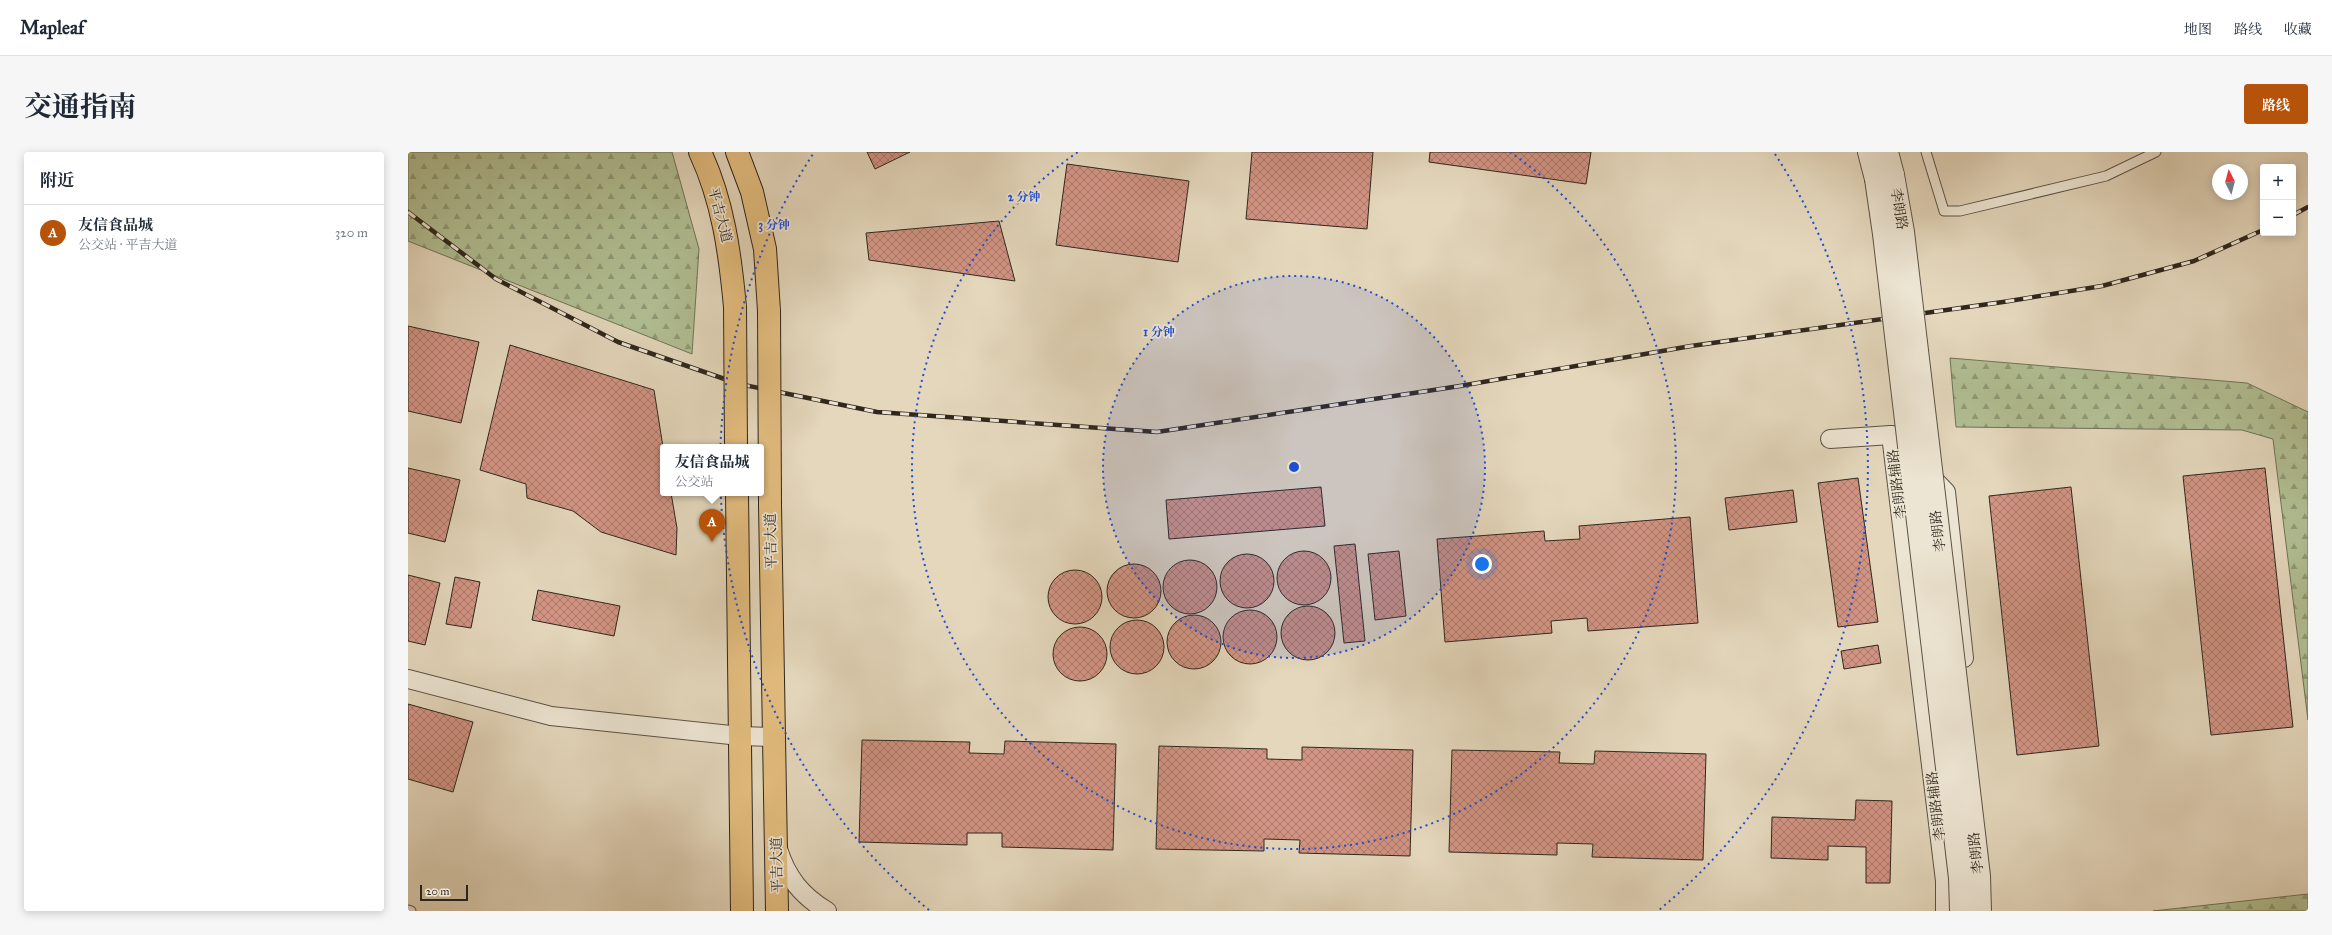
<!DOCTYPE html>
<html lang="zh">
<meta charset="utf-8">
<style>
:root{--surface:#fff;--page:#f6f6f7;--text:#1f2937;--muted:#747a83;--line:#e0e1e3;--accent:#b45309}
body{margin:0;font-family:"IM FELL Great Primer","Noto Serif SC",serif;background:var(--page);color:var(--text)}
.controls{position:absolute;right:12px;top:12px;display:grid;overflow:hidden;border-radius:4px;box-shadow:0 2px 10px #0003}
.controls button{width:36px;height:36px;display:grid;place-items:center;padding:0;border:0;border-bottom:1px solid var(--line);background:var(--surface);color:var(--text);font:20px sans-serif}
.compass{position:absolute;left:1804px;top:12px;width:36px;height:36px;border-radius:50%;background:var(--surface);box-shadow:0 2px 10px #0003;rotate:354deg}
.scale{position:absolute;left:12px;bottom:10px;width:48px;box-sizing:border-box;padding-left:4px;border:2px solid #2f271e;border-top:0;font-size:11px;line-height:14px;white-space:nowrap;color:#2f271e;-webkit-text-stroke:3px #ede5d3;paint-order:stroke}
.you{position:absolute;left:1074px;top:412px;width:14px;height:14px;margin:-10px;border:3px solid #fff;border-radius:50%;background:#1a73e8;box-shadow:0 0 0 6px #1a73e833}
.badge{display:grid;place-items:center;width:26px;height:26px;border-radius:50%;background:var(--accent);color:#fff;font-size:13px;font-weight:700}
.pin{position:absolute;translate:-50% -33px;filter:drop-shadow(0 1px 2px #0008)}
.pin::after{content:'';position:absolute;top:21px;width:14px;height:12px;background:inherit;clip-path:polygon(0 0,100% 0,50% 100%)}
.popup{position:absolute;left:252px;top:292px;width:104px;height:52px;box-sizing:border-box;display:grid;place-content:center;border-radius:4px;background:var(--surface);filter:drop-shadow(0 1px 3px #0005);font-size:13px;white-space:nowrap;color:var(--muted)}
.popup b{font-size:15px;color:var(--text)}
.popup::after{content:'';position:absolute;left:50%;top:100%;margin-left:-8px;border:8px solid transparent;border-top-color:var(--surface)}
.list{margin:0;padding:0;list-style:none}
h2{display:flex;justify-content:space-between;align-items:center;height:52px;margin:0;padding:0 16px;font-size:17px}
h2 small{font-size:13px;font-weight:400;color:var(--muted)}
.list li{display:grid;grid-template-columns:26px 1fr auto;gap:12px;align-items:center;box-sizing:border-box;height:56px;padding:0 16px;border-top:1px solid var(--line)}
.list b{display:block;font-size:15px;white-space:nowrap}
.list p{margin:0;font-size:13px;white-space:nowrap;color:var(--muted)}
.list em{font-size:13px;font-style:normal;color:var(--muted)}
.map{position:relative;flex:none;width:1900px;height:759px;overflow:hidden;border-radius:4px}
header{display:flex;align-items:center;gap:24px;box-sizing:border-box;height:56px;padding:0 20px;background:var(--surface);border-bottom:1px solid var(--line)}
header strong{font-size:19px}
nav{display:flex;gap:22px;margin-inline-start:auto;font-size:14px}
.intro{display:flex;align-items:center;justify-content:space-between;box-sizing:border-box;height:96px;padding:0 24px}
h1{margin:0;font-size:28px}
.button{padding:10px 18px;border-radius:4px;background:var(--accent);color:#fff;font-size:14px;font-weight:700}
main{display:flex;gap:24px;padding:0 24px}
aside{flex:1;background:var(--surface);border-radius:4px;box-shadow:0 2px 10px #0003}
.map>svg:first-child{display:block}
</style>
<header>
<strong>Mapleaf</strong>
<nav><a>地图</a><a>路线</a><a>收藏</a></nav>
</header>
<div class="intro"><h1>交通指南</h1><a class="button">路线</a></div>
<main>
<aside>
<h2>附近<small></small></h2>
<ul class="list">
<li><span class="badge">A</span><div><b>友信食品城</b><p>公交站 · 平吉大道</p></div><em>320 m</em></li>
</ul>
</aside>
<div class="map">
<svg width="1900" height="759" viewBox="0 0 1900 759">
<defs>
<pattern id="forest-firs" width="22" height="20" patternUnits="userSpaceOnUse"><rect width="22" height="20" fill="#b1bf93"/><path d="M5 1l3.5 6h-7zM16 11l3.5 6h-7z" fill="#909b77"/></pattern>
<pattern id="building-cross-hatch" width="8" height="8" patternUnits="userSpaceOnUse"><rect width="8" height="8" fill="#d29484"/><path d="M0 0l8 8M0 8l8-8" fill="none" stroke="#ab796b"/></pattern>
</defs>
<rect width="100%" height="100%" fill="#e4d7bc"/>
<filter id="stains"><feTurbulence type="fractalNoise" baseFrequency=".005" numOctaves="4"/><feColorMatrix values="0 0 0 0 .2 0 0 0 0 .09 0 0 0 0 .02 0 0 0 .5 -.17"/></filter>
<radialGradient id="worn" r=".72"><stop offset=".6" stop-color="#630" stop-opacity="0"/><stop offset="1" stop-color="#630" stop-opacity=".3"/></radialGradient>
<g fill="url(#forest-firs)" stroke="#707358">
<polygon points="0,0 264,0 291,97 284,202 0,89"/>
<polygon points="1542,206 1839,231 1900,260 1900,568 1865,287 1834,278 1548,275"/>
<polygon points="1900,742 1900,759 1745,759"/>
</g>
<g fill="url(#building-cross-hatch)" stroke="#2f271e">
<polygon points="459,0 502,0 467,17"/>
<polygon points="844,0 965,0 959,77 838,67"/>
<polygon points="1022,0 1183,0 1178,32 1021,10"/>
<polygon points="659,12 781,29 770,110 648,93"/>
<polygon points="591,69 607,129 461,108 458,81"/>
<polygon points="0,174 71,190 53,271 0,259"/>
<polygon points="102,193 246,238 255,295 255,341 263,341 269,376 268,403 193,380 165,359 119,346 118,332 72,318"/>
<polygon points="0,316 52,328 37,390 0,381"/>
<polygon points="1857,316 1885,575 1803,583 1775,324"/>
<polygon points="1450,326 1470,470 1430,475 1410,331"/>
<polygon points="913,335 917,374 761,387 758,348"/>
<polygon points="1663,335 1691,594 1609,603 1581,344"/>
<polygon points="1385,338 1389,370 1321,378 1317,346"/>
<polygon points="1282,365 1290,471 1180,479 1179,466 1143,469 1144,481 1037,490 1029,387 1136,379 1137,389 1172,387 1171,374"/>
<polygon points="947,392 957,489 936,491 926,394"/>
<circle cx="896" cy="426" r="27"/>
<polygon points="991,399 998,464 967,468 960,402"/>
<circle cx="839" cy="429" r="27"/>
<circle cx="782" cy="435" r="27"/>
<circle cx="726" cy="439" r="27"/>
<circle cx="667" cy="445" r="27"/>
<polygon points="0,423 32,431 17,493 0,489"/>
<polygon points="47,425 72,430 63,476 38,472"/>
<polygon points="130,438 212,454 206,484 124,468"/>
<circle cx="900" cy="481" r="27"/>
<circle cx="842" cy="485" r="27"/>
<circle cx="786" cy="490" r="27"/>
<circle cx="729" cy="495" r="27"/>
<circle cx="672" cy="502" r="27"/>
<polygon points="1470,493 1473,511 1436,517 1433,499"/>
<polygon points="0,552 65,570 45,640 0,627"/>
<polygon points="454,588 562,590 561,601 596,602 597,589 708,592 705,698 594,695 594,681 559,681 559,693 451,690"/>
<polygon points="751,594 859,597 859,607 894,608 894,595 1005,598 1002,704 891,701 892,688 856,687 856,699 748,697"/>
<polygon points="1044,598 1152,600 1151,611 1186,612 1187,599 1298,602 1295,708 1184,705 1185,692 1149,691 1149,703 1041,700"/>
<polygon points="1448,648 1484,649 1482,731 1458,731 1458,695 1420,694 1420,708 1363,706 1364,665 1447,668"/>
</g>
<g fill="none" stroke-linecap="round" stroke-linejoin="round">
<defs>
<g id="service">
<polyline points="1518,0 1536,59 1552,59 1698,24 1748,0"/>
<polyline points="0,758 3,759"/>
</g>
<g id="minor">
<polyline points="1483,283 1538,340 1556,506"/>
<polyline points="1483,283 1537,729 1537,759"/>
<polyline points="1422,287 1483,283"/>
<polyline points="0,527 143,564 332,584 365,585"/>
<path d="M370,697C379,726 394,744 419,759"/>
</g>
<g id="tertiary">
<polyline points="1461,0 1468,27"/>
<polyline points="1479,0 1485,23"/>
</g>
<g id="primary">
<path d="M292,0C315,49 322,101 327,155"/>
<polyline points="329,0 344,40 357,97 361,159"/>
<polyline points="329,341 334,759"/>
<polyline points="362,353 369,759"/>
</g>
</defs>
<use href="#service" stroke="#5c5346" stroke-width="11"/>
<use href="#minor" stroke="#5c5346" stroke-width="20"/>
<use href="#tertiary" stroke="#5c5346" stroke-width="24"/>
<use href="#primary" stroke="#2f271e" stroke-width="24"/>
<use href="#service" stroke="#ede5d3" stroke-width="9"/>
<use href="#minor" stroke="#ede5d3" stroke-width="18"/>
<use href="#tertiary" stroke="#ede5d3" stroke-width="22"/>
<use href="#primary" stroke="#e2bc7e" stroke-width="22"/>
<defs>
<g id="rail">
<polyline points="0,60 88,127 210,190 331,232 469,260 749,280 1052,234 1283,194 1595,150 1694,134 1786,109 1855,78"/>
<polyline points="1885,63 1900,55"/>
</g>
</defs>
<use href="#rail" stroke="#2f271e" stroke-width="4.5"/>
<use href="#rail" stroke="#ede5d3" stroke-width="3" stroke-dasharray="9" stroke-linecap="butt"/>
<defs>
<g id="tertiary-bridge">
<polyline points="1485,23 1495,80 1571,724 1572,759"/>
<polyline points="1468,27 1476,82 1552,726 1553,759"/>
</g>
<g id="primary-bridge">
<polyline points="327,155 328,295"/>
<polyline points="361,159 362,353"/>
</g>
</defs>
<use href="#tertiary-bridge" stroke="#5c5346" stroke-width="24" stroke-linecap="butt"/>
<use href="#primary-bridge" stroke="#2f271e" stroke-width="24" stroke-linecap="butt"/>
<use href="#tertiary-bridge" stroke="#ede5d3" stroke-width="22"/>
<use href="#primary-bridge" stroke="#e2bc7e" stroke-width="22"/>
</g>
<circle cx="886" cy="315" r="191" fill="#1d4ed8" fill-opacity=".12"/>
<g fill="none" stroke="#1d4ed8" stroke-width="2" stroke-dasharray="2 4">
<circle cx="886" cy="315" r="191"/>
<path d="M1102 0A382 382 0 1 1 670 0"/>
<path d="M521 758A574 574 0 0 1 405 2M1367 2A574 574 0 0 1 1251 758"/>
</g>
<g text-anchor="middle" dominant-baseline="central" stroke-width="3.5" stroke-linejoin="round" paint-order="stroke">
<g font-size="14" fill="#2f271e" stroke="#ede5d3">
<text transform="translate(1491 57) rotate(81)">李朗路</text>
<text transform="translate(312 63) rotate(75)">平吉大道</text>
<text transform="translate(1489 332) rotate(-97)">李朗路辅路</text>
<text transform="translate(1530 379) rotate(-97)">李朗路</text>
<text transform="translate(363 389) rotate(-91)">平吉大道</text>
<text transform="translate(1528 654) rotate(-97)">李朗路辅路</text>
<text transform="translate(1568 701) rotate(-96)">李朗路</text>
<text transform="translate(369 713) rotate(-91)">平吉大道</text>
</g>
</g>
<circle cx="886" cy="315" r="6" fill="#1d4ed8" stroke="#ede5d3" stroke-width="2"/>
<g font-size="12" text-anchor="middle" font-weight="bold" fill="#1d4ed8" stroke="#ede5d3" stroke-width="3.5" stroke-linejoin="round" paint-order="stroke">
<text x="616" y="49">2 分钟</text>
<text x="366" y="77">3 分钟</text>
<text x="751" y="184">1 分钟</text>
</g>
<rect width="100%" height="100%" filter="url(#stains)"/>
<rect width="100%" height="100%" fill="url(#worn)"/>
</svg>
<div class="controls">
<button>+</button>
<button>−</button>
</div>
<svg class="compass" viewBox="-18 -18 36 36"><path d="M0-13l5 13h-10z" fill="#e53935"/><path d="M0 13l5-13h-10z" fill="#747a83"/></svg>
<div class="scale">20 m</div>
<div class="you"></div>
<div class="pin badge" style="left:304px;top:390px">A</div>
<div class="popup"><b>友信食品城</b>公交站</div>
</div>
</main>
